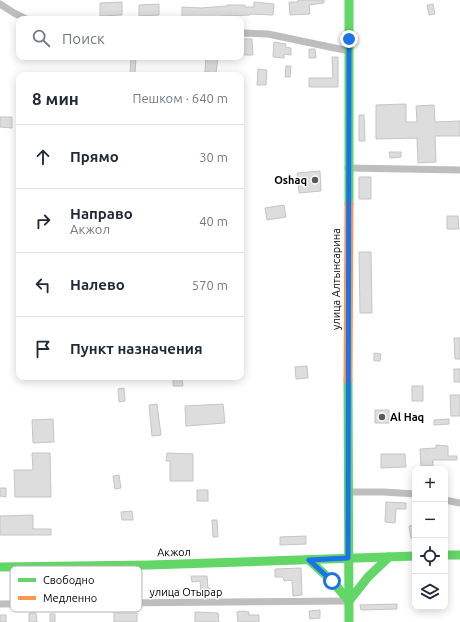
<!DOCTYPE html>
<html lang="ru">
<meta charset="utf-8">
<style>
:root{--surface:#fff;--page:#f2f2f3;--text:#1f2937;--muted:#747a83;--line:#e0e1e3}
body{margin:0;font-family:Ubuntu,sans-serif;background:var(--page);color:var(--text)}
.controls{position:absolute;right:12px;bottom:12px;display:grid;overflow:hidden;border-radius:8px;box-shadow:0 2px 10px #0003}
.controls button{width:36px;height:36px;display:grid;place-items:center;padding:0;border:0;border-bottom:1px solid var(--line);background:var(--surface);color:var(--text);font:20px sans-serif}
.stop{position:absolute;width:12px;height:12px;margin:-9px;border:3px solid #1a73e8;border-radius:50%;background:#fff}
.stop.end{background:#1a73e8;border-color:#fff;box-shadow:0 1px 4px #0008}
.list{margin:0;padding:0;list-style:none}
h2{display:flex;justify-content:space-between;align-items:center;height:52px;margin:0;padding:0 16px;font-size:17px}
h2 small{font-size:13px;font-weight:400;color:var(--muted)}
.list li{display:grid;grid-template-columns:26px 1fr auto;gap:12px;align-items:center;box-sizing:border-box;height:64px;padding:0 16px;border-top:1px solid var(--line)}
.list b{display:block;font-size:15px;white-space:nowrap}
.list p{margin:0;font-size:13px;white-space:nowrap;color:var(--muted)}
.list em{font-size:13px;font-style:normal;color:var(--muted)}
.icon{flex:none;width:22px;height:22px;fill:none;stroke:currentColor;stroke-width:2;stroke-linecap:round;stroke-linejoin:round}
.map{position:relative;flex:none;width:460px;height:622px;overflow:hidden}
.search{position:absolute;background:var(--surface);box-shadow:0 2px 10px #0003;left:16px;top:16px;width:228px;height:44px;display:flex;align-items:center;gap:10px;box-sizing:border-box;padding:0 14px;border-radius:8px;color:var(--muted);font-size:15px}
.panel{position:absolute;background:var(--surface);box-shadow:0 2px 10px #0003;left:16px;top:72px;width:228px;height:308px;border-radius:8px}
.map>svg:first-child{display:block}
</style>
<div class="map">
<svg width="460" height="622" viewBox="0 0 460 622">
<rect width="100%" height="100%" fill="#fff"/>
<g fill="#ddd" stroke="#c5c5c5">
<polygon points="298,0 324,0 324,3 309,5 310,14 290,15 289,2 298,2"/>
<polygon points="122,2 122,15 100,16 100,3"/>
<polygon points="254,2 274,4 273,15 250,14 250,15 226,16 201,18 182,18 182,7 201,8 227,6 227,5 245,5 245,7 254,7"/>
<polygon points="159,4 159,15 139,16 139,5"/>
<polygon points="433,4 435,14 429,15 427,5"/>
<polygon points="243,39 252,39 253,55 244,55"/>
<polygon points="274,42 286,44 285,47 291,48 291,55 284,54 284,58 273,57"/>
<polygon points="309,49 315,49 316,58 309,58"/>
<polygon points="131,57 136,57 135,75 130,75"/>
<polygon points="206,57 218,57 216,73 205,72"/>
<polygon points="332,57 338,57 338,87 309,87 309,78 333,78"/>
<polygon points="286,66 291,66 290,77 285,77"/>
<polygon points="258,69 267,70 266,85 257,85"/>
<polygon points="406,104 406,122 417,122 416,106 434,105 435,122 460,121 460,136 435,136 436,162 418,163 417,138 376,139 376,105"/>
<polygon points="359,115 364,115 365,141 359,141"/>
<polygon points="0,117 12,117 12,128 0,127"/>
<polygon points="389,152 401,152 401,157 390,158"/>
<polygon points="320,171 321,191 299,193 297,173"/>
<rect x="359" y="177" width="12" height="22"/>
<polygon points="284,205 286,217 267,220 265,208"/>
<polygon points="447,216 458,216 459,229 447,229"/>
<polygon points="359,252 371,252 372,313 360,313"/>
<polygon points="454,338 460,338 460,359 455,359"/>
<polygon points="374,353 381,354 380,361 374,361"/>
<polygon points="307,366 308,378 296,379 295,367"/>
<rect x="454" y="369" width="6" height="13"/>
<polygon points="173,377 182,377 183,386 173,386"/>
<rect x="412" y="386" width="11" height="15"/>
<polygon points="124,388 125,401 119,402 118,389"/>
<polygon points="450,395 460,395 460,416 451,416"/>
<polygon points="157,404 161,435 152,436 149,405"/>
<polygon points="223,404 225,423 186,426 185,406"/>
<rect x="375" y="410" width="14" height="13"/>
<polygon points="53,419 54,442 33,443 32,420"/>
<polygon points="449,419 449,424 434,425 434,420"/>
<polygon points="436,445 448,446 448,456 457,456 457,460 433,460 433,466 421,466 420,449 436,448"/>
<polygon points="32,453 50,453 51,497 15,497 14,470 33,470"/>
<polygon points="167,453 193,454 193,481 170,481 170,461 166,461"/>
<polygon points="381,454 405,454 406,467 381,468"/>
<polygon points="119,475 121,488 115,489 113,476"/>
<polygon points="0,488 6,488 6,497 0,496"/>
<rect x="197" y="490" width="11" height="11"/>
<polygon points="386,502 406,503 406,509 396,509 395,523 385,522"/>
<polygon points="132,511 133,520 122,520 121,512"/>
<polygon points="33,515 33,529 51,529 51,535 0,535 0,516"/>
<polygon points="212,520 217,520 218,537 213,537"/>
<polygon points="415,525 415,538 411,538 409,526"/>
<polygon points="306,536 306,544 280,545 280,537"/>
<polygon points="301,568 302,595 293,596 292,580 284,581 283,577 275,577 275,569"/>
<polygon points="191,576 207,576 208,588 210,588 210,592 201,593 200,581 192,582"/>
<polygon points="222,592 222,597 211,597 210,593"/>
<polygon points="397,604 397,609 361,610 360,605"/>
<polygon points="320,610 320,618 310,619 309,611"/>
<polygon points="242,611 249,612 249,615 259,615 259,622 238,622 237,612"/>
<polygon points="195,612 218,613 219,622 195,622"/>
<polygon points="29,613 36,613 37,622 29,622"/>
<rect x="114" y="613" width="23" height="9"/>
<rect x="50" y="614" width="5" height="8"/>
<rect x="0" y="615" width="6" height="7"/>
</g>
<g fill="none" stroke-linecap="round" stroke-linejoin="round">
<g stroke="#bebebe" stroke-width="7">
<polyline points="0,4 14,13 26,19"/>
<polyline points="241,33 268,34 349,51"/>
<polyline points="348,168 460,170"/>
<polyline points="348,492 384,492 415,494"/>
<polyline points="445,500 460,503"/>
<polyline points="0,604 349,601"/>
</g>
<g stroke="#63d668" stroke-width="9">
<polyline points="349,204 349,0"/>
<polyline points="348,380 349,622"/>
<polyline points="445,555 460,555"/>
<polyline points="309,560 332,581 349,601 368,577 389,557"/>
<polyline points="0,567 149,565 415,556"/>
</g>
<polyline stroke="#ff974d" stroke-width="9" points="348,380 349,204"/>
</g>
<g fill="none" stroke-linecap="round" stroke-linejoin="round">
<polyline stroke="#1a73e8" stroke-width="5" points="332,581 309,560 348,558 349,39"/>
</g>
<g fill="#595959" stroke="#fff" stroke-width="1.5">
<circle cx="315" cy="180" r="4"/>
<circle cx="382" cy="417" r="4"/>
</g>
<g text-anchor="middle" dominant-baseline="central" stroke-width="3" stroke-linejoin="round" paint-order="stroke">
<g font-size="11" font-weight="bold" fill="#000" stroke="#fff" text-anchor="end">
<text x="307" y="180">Oshaq</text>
<text x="390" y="417" text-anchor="start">Al Haq</text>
</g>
<g font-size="11" fill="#000" stroke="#fff">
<text transform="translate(336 279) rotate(-90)">улица Алтынсарина</text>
<text transform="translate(174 552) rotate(-1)">Акжол</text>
<text x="186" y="592">улица Отырар</text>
</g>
</g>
<rect x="10" y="566" width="132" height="46" rx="6" fill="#fff" stroke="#b2b2b2" stroke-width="1"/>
<rect x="18" y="578" width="18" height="4" fill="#63d668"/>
<rect x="18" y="596" width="18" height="4" fill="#ff974d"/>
<g font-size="11" fill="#000">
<text x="43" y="584">Свободно</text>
<text x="43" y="602">Медленно</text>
</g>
</svg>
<div class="controls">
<button>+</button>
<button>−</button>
<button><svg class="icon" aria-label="locate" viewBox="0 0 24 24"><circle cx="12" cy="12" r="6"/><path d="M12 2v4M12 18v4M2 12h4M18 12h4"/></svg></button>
<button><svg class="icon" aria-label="layers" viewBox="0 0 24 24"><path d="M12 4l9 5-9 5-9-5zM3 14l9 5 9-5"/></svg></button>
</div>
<div class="stop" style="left:332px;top:581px"></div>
<div class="stop end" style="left:349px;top:39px"></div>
<div class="search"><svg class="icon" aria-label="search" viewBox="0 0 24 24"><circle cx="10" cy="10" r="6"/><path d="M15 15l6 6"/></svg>Поиск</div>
<section class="panel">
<h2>8 мин<small>Пешком · 640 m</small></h2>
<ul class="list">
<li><svg class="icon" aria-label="ahead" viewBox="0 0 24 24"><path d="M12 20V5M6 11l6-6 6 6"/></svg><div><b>Прямо</b></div><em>30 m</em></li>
<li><svg class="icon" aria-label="right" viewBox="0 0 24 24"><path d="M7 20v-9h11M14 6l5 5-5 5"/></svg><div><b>Направо</b><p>Акжол</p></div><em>40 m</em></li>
<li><svg class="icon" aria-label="left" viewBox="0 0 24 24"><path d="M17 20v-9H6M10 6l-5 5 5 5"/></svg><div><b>Налево</b></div><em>570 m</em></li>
<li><svg class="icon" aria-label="arrive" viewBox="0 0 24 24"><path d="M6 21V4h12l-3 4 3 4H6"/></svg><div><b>Пункт назначения</b></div></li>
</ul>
</section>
</div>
